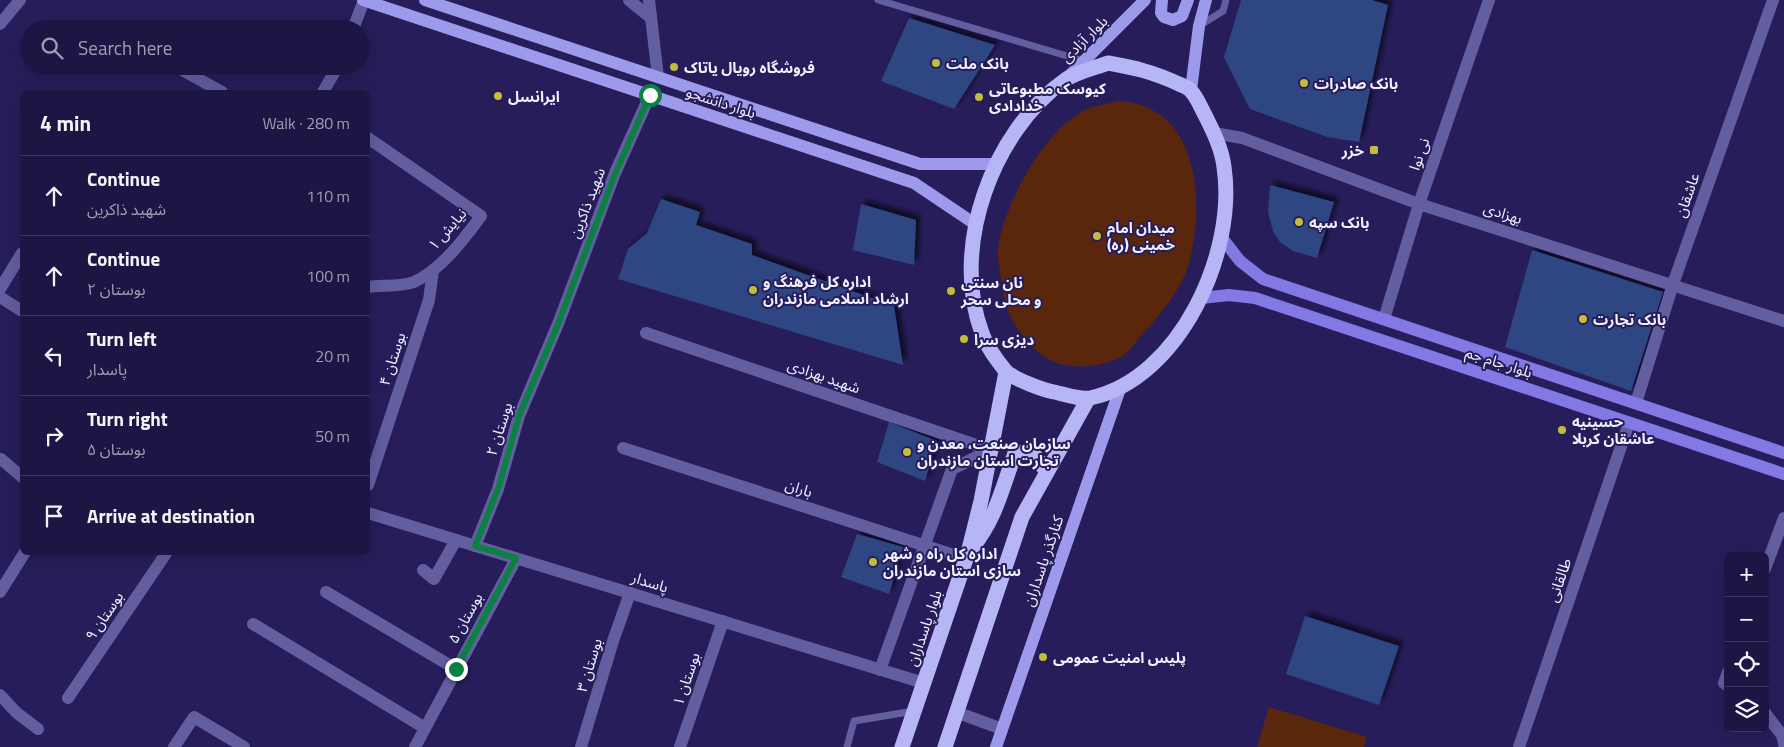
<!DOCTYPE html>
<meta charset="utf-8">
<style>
:root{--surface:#1d1644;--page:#2a234f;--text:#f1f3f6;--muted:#a09fb2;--line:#3b355d}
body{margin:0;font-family:"Titillium Web","Noto Sans Arabic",sans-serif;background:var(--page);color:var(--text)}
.controls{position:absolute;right:15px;bottom:15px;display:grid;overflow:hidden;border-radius:8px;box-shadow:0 5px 20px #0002}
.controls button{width:45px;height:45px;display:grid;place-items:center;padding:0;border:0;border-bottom:1px solid var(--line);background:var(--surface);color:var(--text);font:25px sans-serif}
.stop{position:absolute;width:15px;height:15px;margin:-11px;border:4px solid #0b8043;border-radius:50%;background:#fff}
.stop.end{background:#0b8043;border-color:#fff;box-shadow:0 1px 5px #0008}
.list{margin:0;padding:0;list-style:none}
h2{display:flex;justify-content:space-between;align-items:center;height:65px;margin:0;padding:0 20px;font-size:21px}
h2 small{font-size:16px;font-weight:400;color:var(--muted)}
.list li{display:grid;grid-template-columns:32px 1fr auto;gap:15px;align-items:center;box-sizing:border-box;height:80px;padding:0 20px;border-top:1px solid var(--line)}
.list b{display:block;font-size:19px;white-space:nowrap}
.list p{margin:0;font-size:16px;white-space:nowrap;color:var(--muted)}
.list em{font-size:16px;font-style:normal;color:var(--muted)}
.icon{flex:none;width:28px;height:28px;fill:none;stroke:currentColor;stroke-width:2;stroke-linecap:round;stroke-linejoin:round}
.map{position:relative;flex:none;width:1784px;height:747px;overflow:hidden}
.search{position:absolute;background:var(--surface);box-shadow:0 5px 20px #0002;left:20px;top:20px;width:350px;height:55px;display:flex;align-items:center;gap:12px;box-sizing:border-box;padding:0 18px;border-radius:28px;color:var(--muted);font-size:19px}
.panel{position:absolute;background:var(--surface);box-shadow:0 5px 20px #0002;left:20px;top:90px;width:350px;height:465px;border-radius:8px}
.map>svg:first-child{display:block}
</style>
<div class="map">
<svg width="1784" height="747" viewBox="0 0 1784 747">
<defs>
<filter id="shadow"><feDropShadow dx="4.5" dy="-4.5" stdDeviation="2.5" flood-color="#0009"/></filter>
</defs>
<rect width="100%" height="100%" fill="#271d5a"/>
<g fill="#5a270d">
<path d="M1119,101C1198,106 1205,198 1190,259C1184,288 1157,319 1137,340C1134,345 1129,351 1125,354C1105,368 1073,370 1052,361C1039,356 1033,347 1024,337C1006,317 1003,297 1000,272C999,264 997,256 998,249C1003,206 1043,132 1083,111C1093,105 1108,104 1119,101Z"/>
<polygon points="1269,707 1367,737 1364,747 1257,747"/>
</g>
<g fill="#2d4682" filter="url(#shadow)">
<polygon points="1241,0 1372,0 1388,5 1359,142 1327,137 1250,109 1224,57"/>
<polygon points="909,18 995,45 954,109 881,81"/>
<polygon points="1270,185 1334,202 1317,258 1293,251 1280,242 1273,231 1268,212"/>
<polygon points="661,199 700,212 696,225 752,244 752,255 894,306 903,365 618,279 628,249 647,233"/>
<polygon points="861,204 916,220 914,265 853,250"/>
<polygon points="1532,250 1663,292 1631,391 1505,347"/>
<polygon points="889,422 937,441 925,481 877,462"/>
<polygon points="857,534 903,547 889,594 841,577"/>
<polygon points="1305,616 1399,646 1379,705 1286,674"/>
</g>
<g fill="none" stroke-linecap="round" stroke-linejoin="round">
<g stroke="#625ea0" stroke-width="7">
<polyline points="878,0 1084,61"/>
<polyline points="1199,26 1223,11 1226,0"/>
<polyline points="847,747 854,721 914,711"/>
</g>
<g stroke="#625ea0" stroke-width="12">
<polyline points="629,0 651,18"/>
<polyline points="649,0 658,77"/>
<polyline points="0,24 20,0"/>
<polyline points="353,29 364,0"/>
<polyline points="175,66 222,92"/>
<polyline points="323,92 338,66"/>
<polyline points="1214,133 1242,138 1419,204 1784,321"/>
<path d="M368,138L481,216C464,239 441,270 414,282C402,287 381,285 368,287"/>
<polyline points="0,289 22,253"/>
<polyline points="0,297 22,311"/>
<polyline points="1384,319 1419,204 1489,0"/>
<polyline points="646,333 991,450"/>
<polyline points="1636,403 1673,284 1773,0"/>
<polyline points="623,448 966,559"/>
<polyline points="1,459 22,477"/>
<polyline points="368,485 429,300 433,271"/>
<polyline points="368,513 924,683"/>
<polyline points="475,546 498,489 519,416 558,324 615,173 650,95"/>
<polyline points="1765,569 1784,518"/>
<polyline points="423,570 434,579 456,540"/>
<polyline points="0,592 25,552"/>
<polyline points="326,592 456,669"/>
<polyline points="253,624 425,728"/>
<polyline points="880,670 952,469 991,450"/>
<polyline points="1728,672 1724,683 1728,686"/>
<polyline points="0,695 17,713 38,729"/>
<polyline points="68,698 167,552"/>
<polyline points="956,712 1002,729"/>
<polyline points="1765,713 1782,735 1784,744"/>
<polyline points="174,747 194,717 244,747"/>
<polyline points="415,747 516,559"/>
<polyline points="581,747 613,641 630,593"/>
<polyline points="680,747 723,621"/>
<polyline points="1519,747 1629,423"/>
</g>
<g stroke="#8279e4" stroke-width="12">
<polyline points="1222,238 1240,261 1263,279 1784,453"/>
<polyline points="1201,298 1229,295 1255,298 1784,474"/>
</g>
<g stroke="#9d9aeb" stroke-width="12">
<polyline points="363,0 914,183 975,224"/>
<polyline points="425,0 920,164 995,164"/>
<polyline points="1162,0 1161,13 1164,17 1173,20 1182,16 1188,0"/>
<polyline points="1069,76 1145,0"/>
<polyline points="1191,90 1199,26 1206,0"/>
<polyline points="996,747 1121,386"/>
</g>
<g stroke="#b6b5f6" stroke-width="15">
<path d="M1108,63C1136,68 1153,72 1179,84C1183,86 1189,88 1191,91C1197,97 1201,108 1205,115C1213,131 1222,149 1224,167C1237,252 1180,379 1090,398C1080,400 1064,394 1054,392C1043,390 1010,378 1004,369C996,359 986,345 982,333C950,248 992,132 1065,80C1077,72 1095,68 1108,63Z"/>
<path d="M972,548C996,518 1002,489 1015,453L1032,452L1047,472"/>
<polyline points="902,747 968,553 981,501 1006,372"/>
<polyline points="945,747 1022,517 1088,399"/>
</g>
</g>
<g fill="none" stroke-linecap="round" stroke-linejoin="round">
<polyline stroke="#0b8043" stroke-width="6" points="456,669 516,558 475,546 498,489 519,416 558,324 615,174 650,95"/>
</g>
<g fill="#c6bc3c" stroke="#271d5a" stroke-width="2">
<circle cx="936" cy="63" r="5"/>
<circle cx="674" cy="67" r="5"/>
<circle cx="1304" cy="83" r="5"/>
<circle cx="498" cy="96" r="5"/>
<circle cx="979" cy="97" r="5"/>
<rect x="1369" y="145" width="10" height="10" rx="2.5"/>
<circle cx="1299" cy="222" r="5"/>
<circle cx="1097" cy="236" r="5"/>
<circle cx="753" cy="290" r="5"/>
<circle cx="951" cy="291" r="5"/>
<circle cx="1583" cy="319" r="5"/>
<circle cx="964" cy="339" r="5"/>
<circle cx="1562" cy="430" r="5"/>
<circle cx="907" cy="452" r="5"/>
<circle cx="873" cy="562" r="5"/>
<circle cx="1043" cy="657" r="5"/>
</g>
<g text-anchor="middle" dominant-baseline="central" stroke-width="4" stroke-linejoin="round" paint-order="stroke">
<g font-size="15" fill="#efefff" stroke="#271d5a">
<text transform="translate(1084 39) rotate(-45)">بلوار آزادی</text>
<text transform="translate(721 102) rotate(18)">بلوار دانشجو</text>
<text transform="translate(1419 154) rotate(-71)">نی نوا</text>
<text transform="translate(1687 195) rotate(-71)">عاشقان</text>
<text transform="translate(587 203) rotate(-69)">شهید ذاکرین</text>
<text transform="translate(1503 213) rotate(18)">بهزادی</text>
<text transform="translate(447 229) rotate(-49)">نیایش ۱</text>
<text transform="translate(392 359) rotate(-72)">بوستان ۴</text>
<text transform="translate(1499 362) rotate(18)">بلوار جام جم</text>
<text transform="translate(824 376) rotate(19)">شهید بهزادی</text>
<text transform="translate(499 429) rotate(-72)">بوستان ۲</text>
<text transform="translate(799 488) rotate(18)">باران</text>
<text transform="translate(1043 561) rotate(-71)">کنارگذر پاسداران</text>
<text transform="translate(1559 580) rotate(-71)">طالقانی</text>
<text transform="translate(650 582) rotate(17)">پاسدار</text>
<text transform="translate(104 616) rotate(-56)">بوستان ۹</text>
<text transform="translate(465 618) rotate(-61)">بوستان ۵</text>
<text transform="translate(924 628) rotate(-71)">بلوار پاسداران</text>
<text transform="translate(589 665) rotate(-73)">بوستان ۳</text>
<text transform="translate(686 679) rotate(-71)">بوستان ۱</text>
</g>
<g font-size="15" font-weight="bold" fill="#efefff" stroke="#271d5a" text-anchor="start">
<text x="946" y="63">بانک ملت</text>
<text x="684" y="67">فروشگاه رویال یاتاک</text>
<text x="1314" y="83">بانک صادرات</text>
<text x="989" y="88">کیوسک مطبوعاتی<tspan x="989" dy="17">خدادادی</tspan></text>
<text x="508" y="96">ایرانسل</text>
<text x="1364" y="150" text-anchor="end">خزر</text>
<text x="1309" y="222">بانک سپه</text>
<text x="1107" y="227">میدان امام<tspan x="1107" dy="17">خمینی (ره)</tspan></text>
<text x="763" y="281">اداره کل فرهنگ و<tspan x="763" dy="17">ارشاد اسلامی مازندران</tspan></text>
<text x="961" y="282">نان سنتی<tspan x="961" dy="17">و محلی سحر</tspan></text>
<text x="1593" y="319">بانک تجارت</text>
<text x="974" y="339">دیزی سرا</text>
<text x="1572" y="421">حسینیه<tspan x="1572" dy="17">عاشقان کربلا</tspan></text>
<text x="917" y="443">سازمان صنعت، معدن و<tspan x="917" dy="17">تجارت استان مازندران</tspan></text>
<text x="883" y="553">اداره کل راه و شهر<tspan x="883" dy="17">سازی استان مازندران</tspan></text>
<text x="1053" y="657">پلیس امنیت عمومی</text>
</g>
</g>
</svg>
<div class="controls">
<button>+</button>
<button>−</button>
<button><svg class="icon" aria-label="locate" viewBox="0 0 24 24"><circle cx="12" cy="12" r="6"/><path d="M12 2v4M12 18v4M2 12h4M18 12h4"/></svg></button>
<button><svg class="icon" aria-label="layers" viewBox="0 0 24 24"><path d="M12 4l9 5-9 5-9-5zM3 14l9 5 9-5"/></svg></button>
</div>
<div class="stop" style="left:650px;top:95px"></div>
<div class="stop end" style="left:456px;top:669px"></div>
<div class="search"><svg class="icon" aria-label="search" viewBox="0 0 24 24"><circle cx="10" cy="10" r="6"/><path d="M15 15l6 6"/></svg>Search here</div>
<section class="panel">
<h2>4 min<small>Walk · 280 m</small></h2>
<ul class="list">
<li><svg class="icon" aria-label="ahead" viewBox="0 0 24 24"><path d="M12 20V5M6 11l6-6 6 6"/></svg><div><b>Continue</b><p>شهید ذاکرین</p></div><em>110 m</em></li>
<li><svg class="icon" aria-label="ahead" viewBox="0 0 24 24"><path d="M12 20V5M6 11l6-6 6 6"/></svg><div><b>Continue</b><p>بوستان ۲</p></div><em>100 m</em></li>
<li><svg class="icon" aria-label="left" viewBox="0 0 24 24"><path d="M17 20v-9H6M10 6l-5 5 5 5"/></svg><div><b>Turn left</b><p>پاسدار</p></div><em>20 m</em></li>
<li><svg class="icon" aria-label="right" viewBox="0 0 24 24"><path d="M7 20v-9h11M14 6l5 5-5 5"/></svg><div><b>Turn right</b><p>بوستان ۵</p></div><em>50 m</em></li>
<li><svg class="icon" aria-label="arrive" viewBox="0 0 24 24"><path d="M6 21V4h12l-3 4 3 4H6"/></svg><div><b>Arrive at destination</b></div></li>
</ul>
</section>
</div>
